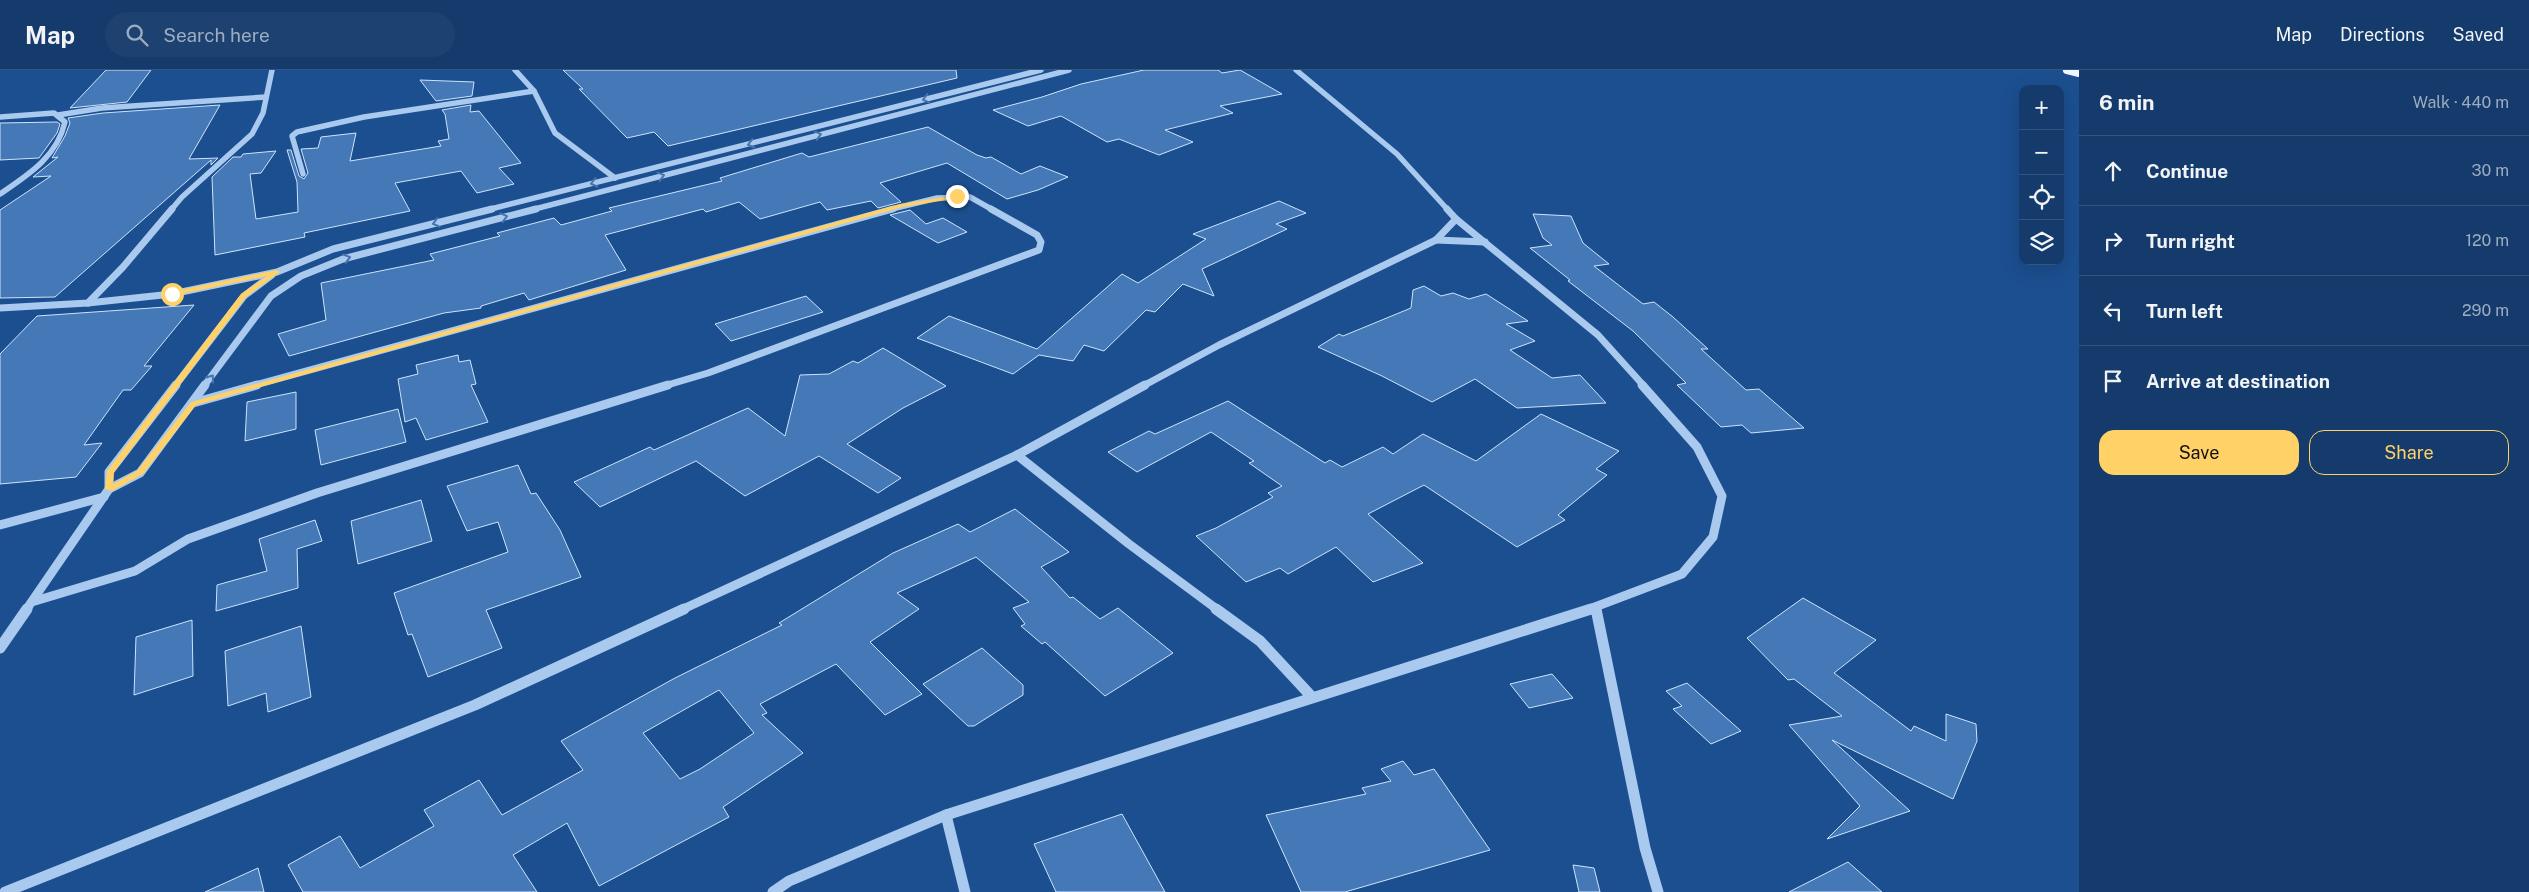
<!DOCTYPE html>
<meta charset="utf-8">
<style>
:root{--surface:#143b6b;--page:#1d4271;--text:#f1f3f6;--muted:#9dadc1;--line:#33557e;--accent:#ffd166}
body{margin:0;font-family:"Public Sans",sans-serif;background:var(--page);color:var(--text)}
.controls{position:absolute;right:15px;top:15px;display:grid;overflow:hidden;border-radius:10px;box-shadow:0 5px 20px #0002}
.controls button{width:45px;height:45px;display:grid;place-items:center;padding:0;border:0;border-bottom:1px solid var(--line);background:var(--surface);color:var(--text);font:25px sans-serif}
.stop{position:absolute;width:15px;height:15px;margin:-11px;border:4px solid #ffd166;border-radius:50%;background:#fff}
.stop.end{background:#ffd166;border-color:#fff;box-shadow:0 1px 5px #0008}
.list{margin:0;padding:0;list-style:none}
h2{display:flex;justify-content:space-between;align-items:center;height:65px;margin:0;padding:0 20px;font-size:21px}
h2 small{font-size:16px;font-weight:400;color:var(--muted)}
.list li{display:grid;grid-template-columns:32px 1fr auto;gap:15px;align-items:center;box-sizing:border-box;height:70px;padding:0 20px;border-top:1px solid var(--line)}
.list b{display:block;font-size:19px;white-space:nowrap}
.list em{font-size:16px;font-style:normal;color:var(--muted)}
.actions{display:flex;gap:10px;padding:15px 20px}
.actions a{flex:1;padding:11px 0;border:1px solid var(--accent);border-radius:15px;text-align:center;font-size:18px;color:var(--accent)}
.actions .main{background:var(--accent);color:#111}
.icon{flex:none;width:28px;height:28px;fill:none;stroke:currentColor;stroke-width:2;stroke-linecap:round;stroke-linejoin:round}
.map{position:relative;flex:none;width:2079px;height:822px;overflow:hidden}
header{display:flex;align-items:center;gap:30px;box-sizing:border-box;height:70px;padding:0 25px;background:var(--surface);border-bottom:1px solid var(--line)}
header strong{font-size:24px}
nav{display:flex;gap:28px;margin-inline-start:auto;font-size:18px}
.search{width:350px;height:45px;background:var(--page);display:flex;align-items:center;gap:12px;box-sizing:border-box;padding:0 18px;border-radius:28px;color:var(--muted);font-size:19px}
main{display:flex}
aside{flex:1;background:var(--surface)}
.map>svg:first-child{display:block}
</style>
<header>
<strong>Map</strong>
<div class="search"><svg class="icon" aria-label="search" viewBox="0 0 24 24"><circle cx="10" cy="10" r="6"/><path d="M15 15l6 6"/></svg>Search here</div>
<nav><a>Map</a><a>Directions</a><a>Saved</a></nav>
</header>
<main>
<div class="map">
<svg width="2079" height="822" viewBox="0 0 2079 822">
<rect width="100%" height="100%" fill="#1b4f8f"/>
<g fill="#4478b7" stroke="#cfe3fa" fill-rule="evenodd">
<polygon points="106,0 151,0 127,32 70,38"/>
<polygon points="563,0 956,0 957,8 668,76 654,62 627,68 579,19 583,19"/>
<polygon points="1144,0 1218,0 1222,3 1240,0 1282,24 1220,36 1233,43 1165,60 1193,72 1159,85 1119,69 1107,72 1061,46 1028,56 993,40 1042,27 1081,14"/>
<polygon points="420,10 474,12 472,26 436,31"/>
<polygon points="220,35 189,89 218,88 211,95 211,90 55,227 0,228 0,140 51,106 33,107 58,87 52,88 65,66 70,53 68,48 103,43"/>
<polygon points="471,35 470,42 479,41 521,93 499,98 514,114 477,123 461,101 395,113 410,141 304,163 305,167 215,185 212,107 233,87 241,87 243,84 276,81 261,103 250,104 256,149 298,142 297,112 287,80 291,80 299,106 304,109 308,103 301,79 318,78 321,67 356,63 350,91 441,76 438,71 449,69 445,44 442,40"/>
<polygon points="57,52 60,54 57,63 39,88 0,90 0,53"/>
<polygon points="928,57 977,85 986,88 991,87 1021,104 1040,96 1068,107 1038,120 1007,129 947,93 880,113 901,132 878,138 871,131 827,140 820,132 760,149 739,132 706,142 703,139 605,165 626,200 529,230 524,223 481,236 481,238 444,243 289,286 278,264 326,250 321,213 434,190 430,184 500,166 497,163 554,148 561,155 612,141 609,138 722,111 720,108 802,83 809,87"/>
<polygon points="1279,131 1306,143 1276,154 1287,159 1202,199 1214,226 1183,214 1155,242 1146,240 1104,281 1084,275 1073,291 1039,285 1013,304 917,268 949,246 1037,279 1122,204 1138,213 1206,169 1193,164"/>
<polygon points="910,140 926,154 943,148 967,162 938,173 890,145"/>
<polygon points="1533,144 1571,146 1583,173 1609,194 1594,196 1643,234 1654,232 1673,247 1708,279 1701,279 1746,320 1759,319 1804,358 1751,363 1742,355 1721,357 1677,315 1686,313 1633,261 1568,211 1570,210 1530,178 1552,175 1543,168"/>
<polygon points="1424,216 1441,226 1453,223 1469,229 1486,224 1528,251 1506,254 1535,271 1510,280 1552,308 1580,305 1606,333 1517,338 1475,309 1432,332 1382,306 1318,277 1339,264 1343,266 1411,238 1413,220"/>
<polygon points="806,226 823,242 731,271 715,254"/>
<polygon points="194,235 144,296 152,296 131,320 123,320 84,375 102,373 76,407 0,414 0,284 37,246"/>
<polygon points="883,278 946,316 903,338 847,374 901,408 878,423 819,386 745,426 696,391 600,437 574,412 650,377 654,380 748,338 785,366 800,305 829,304 853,291 858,293"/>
<polygon points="458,285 459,292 470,290 476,314 471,315 488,352 426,370 416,348 405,352 398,309 418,304 416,295"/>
<polygon points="296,322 296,359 245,371 247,332"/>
<polygon points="1228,331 1325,393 1330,390 1342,397 1383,377 1393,384 1423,364 1476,391 1541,344 1619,381 1596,399 1607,405 1558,445 1565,450 1517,477 1424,415 1368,444 1423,493 1373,512 1336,477 1288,504 1280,498 1246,512 1196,466 1216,458 1273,427 1268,423 1282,416 1249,393 1254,391 1211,362 1137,402 1108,382 1149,361 1155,364"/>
<polygon points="398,339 406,372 321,395 315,360"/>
<polygon points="518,395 531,424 536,423 560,460 581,507 486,540 502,578 428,607 412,564 408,565 394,523 508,482 498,452 467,461 447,416"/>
<polygon points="421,430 432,471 358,494 351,451"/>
<path d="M1015,439L1069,482L1041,497L1070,528L1073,527L1100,549L1118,538L1173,583L1105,626L1045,572L1042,574L1021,556L1025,554L1013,538L1029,532L976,487L897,523L919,539L870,572L922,624L885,645L836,594L760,634L767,643L762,645L803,683L723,737L729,747L599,816L567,753L513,785L537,822H303L288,795L340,766L360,798L434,756L424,740L479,710L502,745L583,700L561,671L675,608L782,555L779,553L893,483L958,454L970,462ZM719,620L754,663L700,699L680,709L643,663Z"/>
<polygon points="315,450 322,471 297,479 298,518 216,541 217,515 267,501 259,469"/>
<polygon points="1803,528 1876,570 1834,603 1911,661 1914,656 1946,671 1946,644 1976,654 1977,671 1953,729 1832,670 1910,741 1827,769 1860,736 1789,655 1842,646 1794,609 1788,610 1747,568"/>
<polygon points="192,550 193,606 134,625 136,567"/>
<polygon points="301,556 311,627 268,642 266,623 228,636 225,581"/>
<polygon points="982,578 1023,615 1023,625 974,656 968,656 923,614"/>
<polygon points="1552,604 1573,628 1529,638 1510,614"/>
<polygon points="1687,613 1741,661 1711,674 1673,639 1682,636 1666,621"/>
<polygon points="1403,691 1414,705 1434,699 1490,780 1345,822 1301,822 1266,745 1366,724 1362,718 1391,711 1381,699"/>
<polygon points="1122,744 1165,822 1056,822 1034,774"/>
<polygon points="1848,792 1882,822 1789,822"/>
<polygon points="1573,795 1594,798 1600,822 1579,822"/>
<polygon points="258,798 264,822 205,822"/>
</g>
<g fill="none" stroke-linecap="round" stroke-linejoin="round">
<g stroke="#a9c9ee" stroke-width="5.5">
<polyline points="515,0 534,21 555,63 615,108"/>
<polyline points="1296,0 1397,84 1448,140"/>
<polyline points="58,45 102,38 266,27"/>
<path d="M0,47L54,43L65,52C57,87 28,105 0,124"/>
<polyline points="303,104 292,66 297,62 364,47 534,21"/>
<polyline points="171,140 182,127 252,64 263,43 272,0"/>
<polyline points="487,140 1041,0"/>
<polyline points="531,140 1069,0"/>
<polyline points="888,140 937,128 970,127 993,140"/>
</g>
<g stroke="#a9c9ee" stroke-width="7">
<polyline points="1447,139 1456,149 1598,265 1644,316"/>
<polyline points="1436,170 1485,172"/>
<polyline points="88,233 123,197 172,139"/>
<polyline points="0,238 88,233 172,224 277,202 333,179 492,139"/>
<polyline points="175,316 244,226 272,205"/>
<polyline points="204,316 271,226 301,206 343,189 536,139"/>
<polyline points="252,316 893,139"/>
<polyline points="664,316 708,303 1039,180 1041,172 1037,165 991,139"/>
<polyline points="1143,316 1219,275 1436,170 1456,149"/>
</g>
<g stroke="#a9c9ee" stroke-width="9">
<polyline points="193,333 257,315"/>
<polyline points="1017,385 1129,474 1218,540"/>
<polyline points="109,419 109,402 176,315"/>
<polyline points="0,455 104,427"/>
<polyline points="35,531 135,501 188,469 317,423 668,315"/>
<polyline points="1596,537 1597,540"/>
<polyline points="26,540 109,419 140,403 205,315"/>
<polyline points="681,540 1017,385 1145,315"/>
<polyline points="1587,540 1682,504 1713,467 1722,426 1697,377 1642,315"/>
</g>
<g stroke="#a9c9ee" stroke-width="11">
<polyline points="1216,539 1260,571 1312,627"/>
<polyline points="1596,539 1645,778 1658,822"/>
<polyline points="0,578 27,539"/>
<polyline points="946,745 965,822"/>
<polyline points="5,822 475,635 684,539"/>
<polyline points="773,822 789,811 946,745 1591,539"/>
</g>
<polyline stroke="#f0f6ff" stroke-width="8" points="2067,0 2079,3"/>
</g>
<defs><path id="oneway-chevron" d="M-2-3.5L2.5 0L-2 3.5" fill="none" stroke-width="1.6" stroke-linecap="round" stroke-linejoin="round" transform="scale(1.25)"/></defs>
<g stroke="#4674ac">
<use href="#oneway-chevron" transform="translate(926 29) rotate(166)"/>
<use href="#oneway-chevron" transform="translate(818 65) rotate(-15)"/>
<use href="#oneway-chevron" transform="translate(751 74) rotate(166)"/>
<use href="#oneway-chevron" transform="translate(661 106) rotate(-15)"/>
<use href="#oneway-chevron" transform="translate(594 113) rotate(166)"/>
<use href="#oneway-chevron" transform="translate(504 147) rotate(-15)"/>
<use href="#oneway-chevron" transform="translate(436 153) rotate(166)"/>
<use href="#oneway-chevron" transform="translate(347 188) rotate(-16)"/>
<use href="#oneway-chevron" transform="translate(211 308) rotate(-54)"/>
</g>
<polygon fill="#ffd166" points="957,125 959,128 903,137 196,335 143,404 112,421 105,419 107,401 241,224 267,206 172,226 170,222 277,200 280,202 246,227 114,402 113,414 137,401 191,332 900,134"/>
</svg>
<div class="controls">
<button>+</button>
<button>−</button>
<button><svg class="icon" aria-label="locate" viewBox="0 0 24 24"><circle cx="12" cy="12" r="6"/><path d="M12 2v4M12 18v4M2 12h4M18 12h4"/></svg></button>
<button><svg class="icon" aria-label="layers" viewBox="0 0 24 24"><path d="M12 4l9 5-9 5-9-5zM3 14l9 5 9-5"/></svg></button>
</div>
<div class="stop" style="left:172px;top:224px"></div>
<div class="stop end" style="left:957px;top:126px"></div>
</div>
<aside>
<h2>6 min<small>Walk · 440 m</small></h2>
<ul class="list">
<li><svg class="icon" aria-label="ahead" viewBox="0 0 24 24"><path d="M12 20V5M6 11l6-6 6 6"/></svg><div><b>Continue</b></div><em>30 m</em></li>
<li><svg class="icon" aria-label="right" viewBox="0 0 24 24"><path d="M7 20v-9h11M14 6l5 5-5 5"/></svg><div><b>Turn right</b></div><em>120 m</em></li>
<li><svg class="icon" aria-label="left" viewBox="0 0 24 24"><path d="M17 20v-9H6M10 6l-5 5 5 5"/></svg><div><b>Turn left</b></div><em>290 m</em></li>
<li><svg class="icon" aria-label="arrive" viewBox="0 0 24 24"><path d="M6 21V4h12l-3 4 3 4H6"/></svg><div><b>Arrive at destination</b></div></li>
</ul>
<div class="actions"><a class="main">Save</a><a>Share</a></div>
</aside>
</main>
